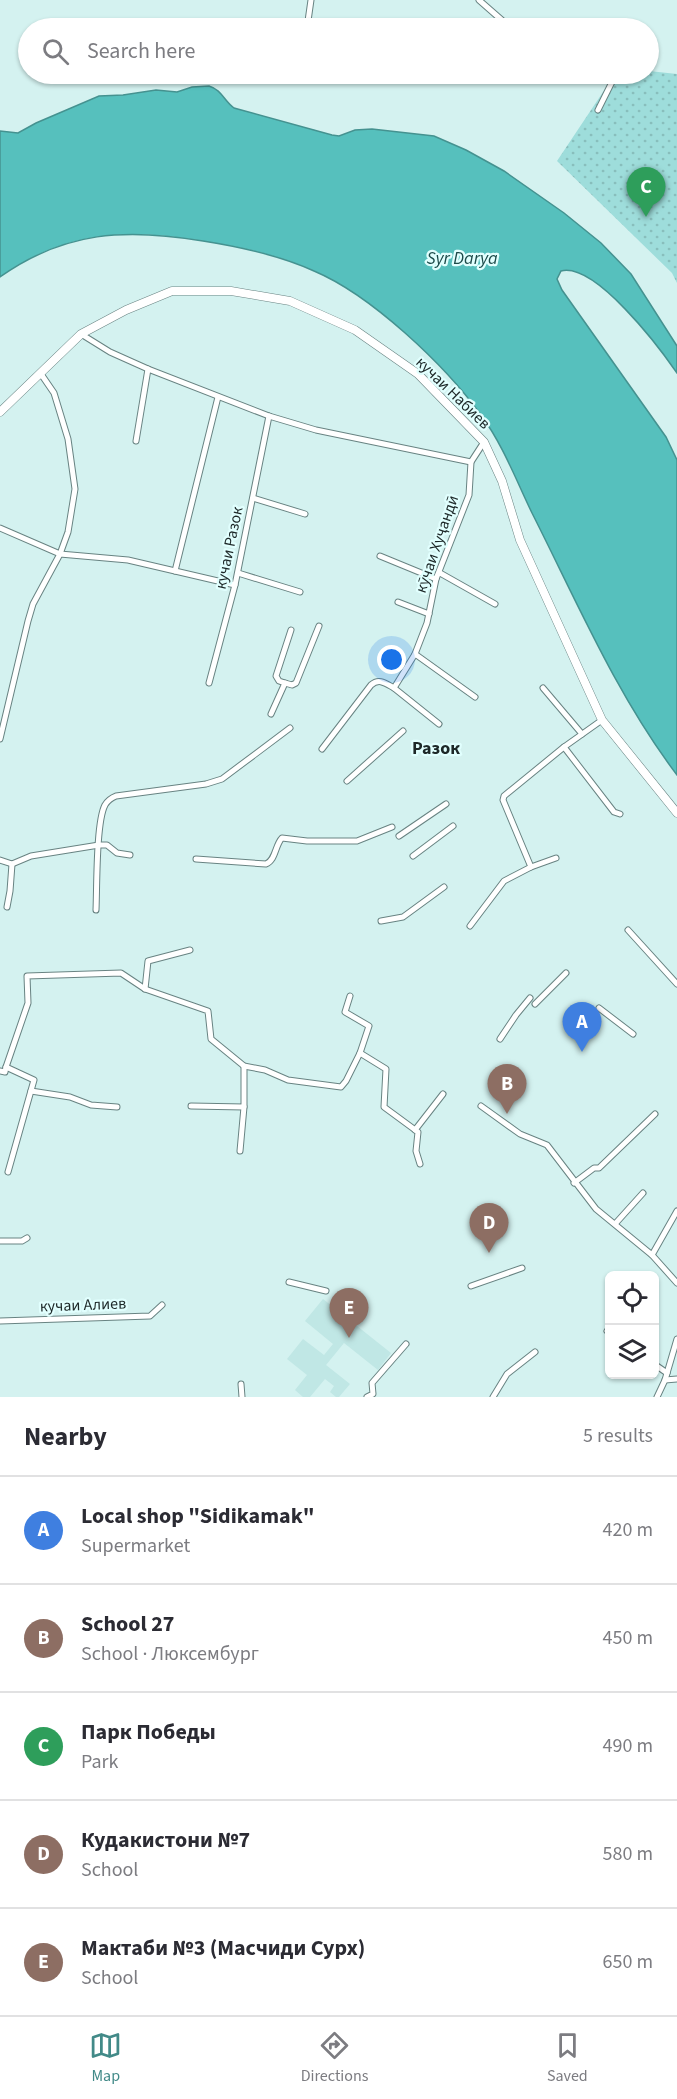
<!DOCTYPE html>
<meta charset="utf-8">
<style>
:root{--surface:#fff;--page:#f2f2f3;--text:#2b2b33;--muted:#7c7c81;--line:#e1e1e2;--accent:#428a88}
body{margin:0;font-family:"Source Sans 3",sans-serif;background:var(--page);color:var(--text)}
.controls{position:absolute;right:18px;bottom:18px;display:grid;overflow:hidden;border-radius:9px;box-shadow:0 2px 4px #0004}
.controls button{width:54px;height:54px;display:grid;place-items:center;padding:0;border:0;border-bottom:2px solid var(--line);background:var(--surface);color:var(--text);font:30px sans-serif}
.you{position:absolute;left:392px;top:660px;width:21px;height:21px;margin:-15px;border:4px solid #fff;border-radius:50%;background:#1a73e8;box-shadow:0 0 0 9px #1a73e833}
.badge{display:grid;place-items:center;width:39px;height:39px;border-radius:50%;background:var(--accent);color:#fff;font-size:20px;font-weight:700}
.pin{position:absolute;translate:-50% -50px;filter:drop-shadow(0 2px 3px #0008)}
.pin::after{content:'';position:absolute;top:32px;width:21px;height:18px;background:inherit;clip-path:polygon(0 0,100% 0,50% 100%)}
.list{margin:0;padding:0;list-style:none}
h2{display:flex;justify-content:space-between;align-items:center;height:78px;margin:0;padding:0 24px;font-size:26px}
h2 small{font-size:20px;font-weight:400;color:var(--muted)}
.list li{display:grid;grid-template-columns:39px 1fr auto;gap:18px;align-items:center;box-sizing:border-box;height:108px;padding:0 24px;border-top:2px solid var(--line)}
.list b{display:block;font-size:22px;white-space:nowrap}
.list p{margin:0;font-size:20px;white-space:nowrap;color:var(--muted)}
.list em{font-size:20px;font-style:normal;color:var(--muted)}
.icon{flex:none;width:33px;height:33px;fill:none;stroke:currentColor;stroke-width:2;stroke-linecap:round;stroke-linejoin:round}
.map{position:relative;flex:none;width:677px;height:1397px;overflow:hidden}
.search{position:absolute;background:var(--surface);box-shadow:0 2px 4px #0004;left:18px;right:18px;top:18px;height:66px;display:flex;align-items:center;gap:15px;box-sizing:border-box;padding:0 21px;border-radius:33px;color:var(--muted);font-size:22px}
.sheet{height:618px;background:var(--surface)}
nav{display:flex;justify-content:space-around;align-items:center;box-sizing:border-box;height:84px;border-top:2px solid var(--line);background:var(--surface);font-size:16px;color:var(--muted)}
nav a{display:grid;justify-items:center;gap:3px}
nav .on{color:var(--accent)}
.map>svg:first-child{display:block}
</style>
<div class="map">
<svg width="677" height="1397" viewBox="0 0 677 1397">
<defs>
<pattern id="green-dots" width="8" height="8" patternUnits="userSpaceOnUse" patternTransform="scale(1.5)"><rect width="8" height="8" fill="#9edddb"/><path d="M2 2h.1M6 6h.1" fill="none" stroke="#88bebc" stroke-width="1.8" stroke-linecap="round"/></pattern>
</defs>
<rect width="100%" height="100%" fill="#d4f2f0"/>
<polygon fill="#c0e7e5" points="323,1299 391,1353 378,1370 344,1343 326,1365 350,1384 339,1397 336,1397 330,1392 334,1386 325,1379 310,1397 303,1397 295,1390 307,1375 287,1359 303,1339 324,1355 333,1344 305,1321"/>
<polygon fill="url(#green-dots)" points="649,71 677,74 677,283 672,273 557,161 615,74 648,74"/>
<path fill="#56c0bd" stroke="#459290" stroke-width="1.5" d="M209,86C222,90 224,101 234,108L332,135L339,136L355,130L372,129L434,136L466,150L504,171L564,213L601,243L631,274L677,346V373C659,347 595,262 561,271L557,279L562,290L666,437L677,460V775C617,696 577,602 532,513C516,480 503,445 481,415C445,365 371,295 314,271C279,255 241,247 203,241C126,228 65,231 0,277V131L18,133L36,123L99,96L123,95L156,90L177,92L192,87Z"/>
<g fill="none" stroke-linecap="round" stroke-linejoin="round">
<defs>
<g id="minor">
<polyline points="479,0 504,22 518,28"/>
<polyline points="307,28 311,0"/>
<polyline points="598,110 616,74"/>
<polyline points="81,334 110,352 148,369 269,416 316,430 471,462"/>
<polyline points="136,441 148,369"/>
<polyline points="253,498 305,514"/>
<polyline points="0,528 60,554 128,560 235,585"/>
<polyline points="380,556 436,579"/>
<polyline points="175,571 218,397"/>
<polyline points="238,573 300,592"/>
<polyline points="440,573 495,604"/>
<polyline points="398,602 429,614"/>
<polyline points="415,654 475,697"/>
<polyline points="209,683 235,585 269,416"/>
<polyline points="285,683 292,685 296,683 319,626"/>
<polyline points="394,688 439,724"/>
<polyline points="543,688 582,734"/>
<polyline points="271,714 285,683 279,681 276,676 291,630"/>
<polyline points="0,739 28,621 33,604 60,554 68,532 75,489 68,439 54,393 41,374"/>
<polyline points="564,747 614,812 620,814"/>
<path d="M322,749L371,685C379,678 385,683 394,688L415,654L427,623L436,579L469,495L471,462L484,442"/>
<polyline points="347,781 403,731"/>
<polyline points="399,836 446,804"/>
<polyline points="413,856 453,826"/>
<path d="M196,859L266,864C276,860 275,845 282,838L307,841H357L392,827"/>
<polyline points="0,860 12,864 31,856 99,845 107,845 117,853 130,855"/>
<polyline points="531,867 556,858"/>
<polyline points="7,907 10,891 12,864"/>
<path d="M96,910C97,888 96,822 105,805C108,800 111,798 116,796L206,784L222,779L290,728"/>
<polyline points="381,921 403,917 444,887"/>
<polyline points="470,926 504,881 531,867 503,800 504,796 564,747 602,720"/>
<polyline points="628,930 677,984"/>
<polyline points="145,989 148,961 190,950"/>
<polyline points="350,996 345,1012 369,1026 360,1053"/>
<polyline points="535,1004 566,973"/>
<polyline points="599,1008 633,1034"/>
<polyline points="500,1039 516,1015 530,998"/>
<polyline points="0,1071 5,1072 6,1067"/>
<polyline points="31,1091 70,1097 91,1105 117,1107"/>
<polyline points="191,1106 244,1107 244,1066"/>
<polyline points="481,1106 520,1134 547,1145 596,1209 652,1255 677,1283"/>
<polyline points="415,1130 443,1094"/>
<polyline points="240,1151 244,1107"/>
<polyline points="8,1172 34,1080 6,1067 28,1003 27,976 121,973 145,989 208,1011 211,1039 244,1066 265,1070 288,1080 341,1087 346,1081 360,1053 386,1069 384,1107 418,1132 416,1151 420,1164"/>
<polyline points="574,1183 594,1168 599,1168 655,1114"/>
<polyline points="615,1224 643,1193"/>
<polyline points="0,1241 22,1241 27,1238"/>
<polyline points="652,1255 677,1211"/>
<polyline points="289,1282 326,1291"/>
<polyline points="471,1286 522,1268"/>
<polyline points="0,1321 150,1316 162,1305"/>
<polyline points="607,1331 610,1333"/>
<polyline points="654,1364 667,1373"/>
<polyline points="665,1380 677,1379"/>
<polyline points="241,1384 242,1397"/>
<polyline points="367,1397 373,1394 372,1383 406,1344"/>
<polyline points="493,1397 507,1374 535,1352"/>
<polyline points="657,1397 665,1380 677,1339"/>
</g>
<polyline id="secondary" points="0,412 81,334 126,310 172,291 231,291 290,301 355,330 418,374 484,442 502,481 520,540 602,720 677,813"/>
</defs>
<use href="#minor" stroke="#688382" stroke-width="7"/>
<use href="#secondary" stroke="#688382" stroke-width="9"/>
<use href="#minor" stroke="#fff" stroke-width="5"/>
<use href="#secondary" stroke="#fff" stroke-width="8"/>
</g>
<g text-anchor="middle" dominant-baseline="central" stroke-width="4.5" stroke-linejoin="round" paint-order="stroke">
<g font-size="16" fill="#1d2828" stroke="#e1fffe">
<text transform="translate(453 393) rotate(44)">кучаи Набиев</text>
<text transform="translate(437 544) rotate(-71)">кӯчаи Хуҷандӣ</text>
<text transform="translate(229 548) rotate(-78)">кучаи Разок</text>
<text transform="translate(83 1305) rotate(-2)">кучаи Алиев</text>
</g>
<g font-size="18" font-style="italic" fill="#1b4a49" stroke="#e1fffe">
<text x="462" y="258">Syr Darya</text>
</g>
<g font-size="18" font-weight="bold" fill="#1d2828" stroke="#e1fffe">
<text x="436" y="748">Разок</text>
</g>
</g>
</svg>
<div class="controls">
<button><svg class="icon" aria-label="locate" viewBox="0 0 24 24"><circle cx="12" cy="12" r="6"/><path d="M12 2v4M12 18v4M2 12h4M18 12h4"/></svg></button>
<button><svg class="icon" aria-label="layers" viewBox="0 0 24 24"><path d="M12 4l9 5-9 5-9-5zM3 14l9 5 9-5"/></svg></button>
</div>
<div class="you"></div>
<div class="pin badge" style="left:582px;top:1052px;background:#3f7fe0">A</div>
<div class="pin badge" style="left:507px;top:1114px;background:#8d6e63">B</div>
<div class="pin badge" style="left:646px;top:217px;background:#2e9e5b">C</div>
<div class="pin badge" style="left:489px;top:1253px;background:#8d6e63">D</div>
<div class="pin badge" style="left:349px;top:1338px;background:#8d6e63">E</div>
<div class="search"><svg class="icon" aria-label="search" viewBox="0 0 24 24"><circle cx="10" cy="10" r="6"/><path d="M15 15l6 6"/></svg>Search here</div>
</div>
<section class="sheet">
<h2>Nearby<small>5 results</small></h2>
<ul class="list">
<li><span class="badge" style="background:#3f7fe0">A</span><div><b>Local shop &quot;Sidikamak&quot;</b><p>Supermarket</p></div><em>420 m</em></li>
<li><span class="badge" style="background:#8d6e63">B</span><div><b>School 27</b><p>School · Люксембург</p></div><em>450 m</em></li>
<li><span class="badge" style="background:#2e9e5b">C</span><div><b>Парк Победы</b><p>Park</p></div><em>490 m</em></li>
<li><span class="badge" style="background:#8d6e63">D</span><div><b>Кудакистони №7</b><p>School</p></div><em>580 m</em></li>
<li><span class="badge" style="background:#8d6e63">E</span><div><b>Мактаби №3 (Масчиди Сурх)</b><p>School</p></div><em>650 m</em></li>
</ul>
</section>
<nav>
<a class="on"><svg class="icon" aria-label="map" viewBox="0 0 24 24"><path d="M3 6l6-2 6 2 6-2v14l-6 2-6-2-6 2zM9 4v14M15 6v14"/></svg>Map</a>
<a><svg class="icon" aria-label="directions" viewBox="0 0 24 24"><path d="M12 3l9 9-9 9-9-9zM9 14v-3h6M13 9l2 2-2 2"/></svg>Directions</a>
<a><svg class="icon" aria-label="saved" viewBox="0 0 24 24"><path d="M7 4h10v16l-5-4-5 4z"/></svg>Saved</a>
</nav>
